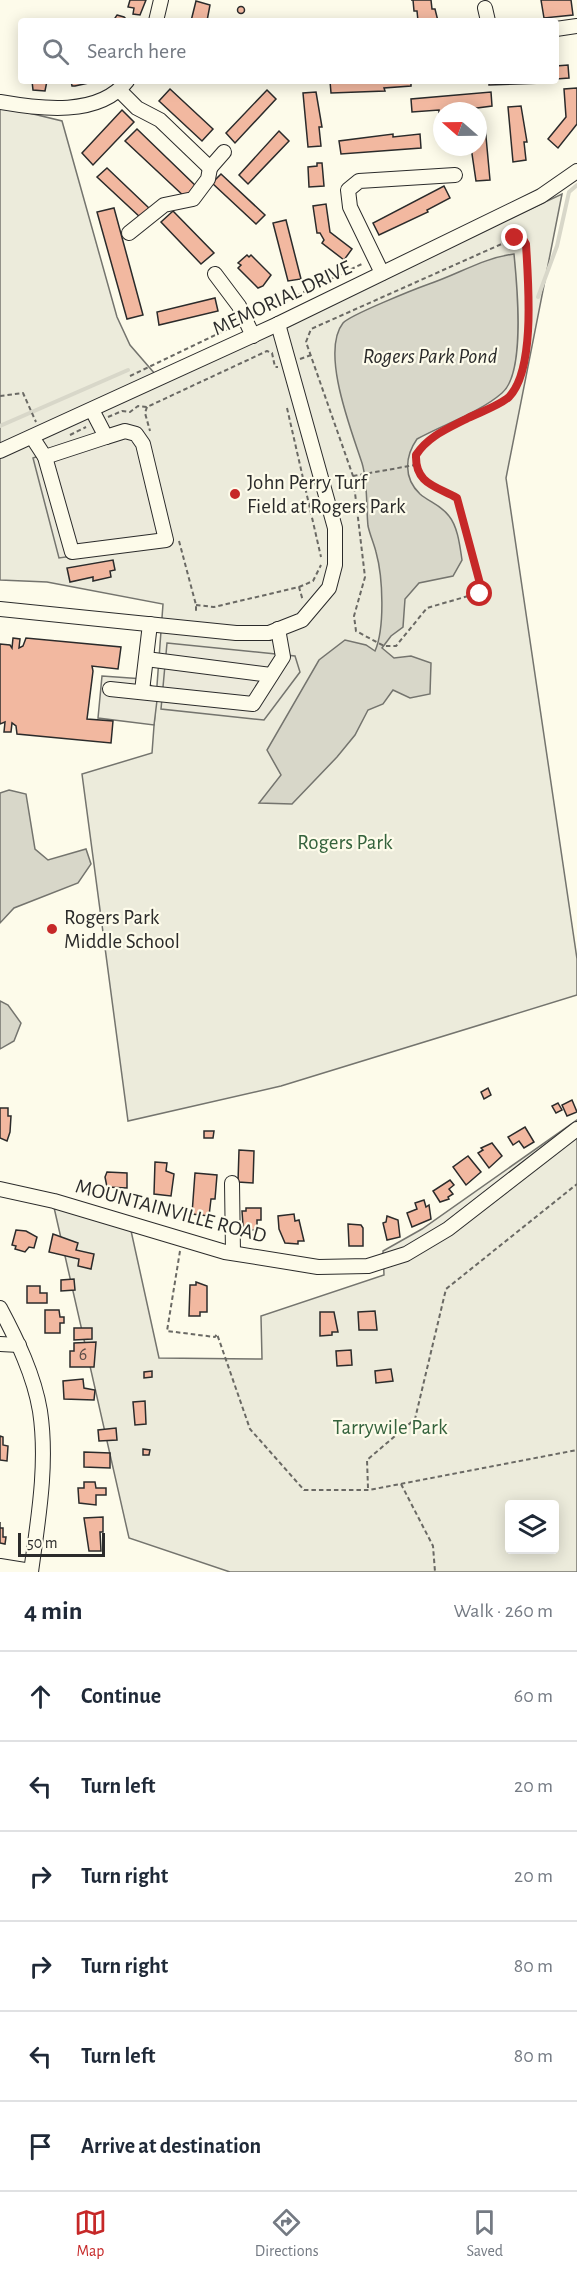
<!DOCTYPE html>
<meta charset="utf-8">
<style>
:root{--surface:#fff;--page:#f6f6f7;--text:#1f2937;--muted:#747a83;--line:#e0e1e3;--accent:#c62828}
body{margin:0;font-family:"Alegreya Sans",sans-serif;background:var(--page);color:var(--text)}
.controls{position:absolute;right:18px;bottom:18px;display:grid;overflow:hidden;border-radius:6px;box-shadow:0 3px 15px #0003}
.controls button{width:54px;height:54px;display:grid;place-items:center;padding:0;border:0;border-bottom:2px solid var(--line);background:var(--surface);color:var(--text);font:30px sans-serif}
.compass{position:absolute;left:433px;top:102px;width:54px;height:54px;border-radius:50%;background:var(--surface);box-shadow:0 3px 15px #0003;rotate:290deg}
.scale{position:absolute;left:18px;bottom:15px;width:87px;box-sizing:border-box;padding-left:6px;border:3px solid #2b2b2b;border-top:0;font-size:16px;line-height:21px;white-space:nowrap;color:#2b2b2b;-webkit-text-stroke:4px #fdfbea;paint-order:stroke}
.stop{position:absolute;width:18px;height:18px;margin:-14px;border:4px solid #c62828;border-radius:50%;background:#fff}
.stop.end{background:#c62828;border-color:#fff;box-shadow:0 2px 6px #0008}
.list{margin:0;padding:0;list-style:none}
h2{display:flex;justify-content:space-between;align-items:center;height:78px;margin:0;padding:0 24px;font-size:26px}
h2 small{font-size:20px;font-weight:400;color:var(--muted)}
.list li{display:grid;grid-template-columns:39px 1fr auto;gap:18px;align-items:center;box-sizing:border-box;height:90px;padding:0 24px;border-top:2px solid var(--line)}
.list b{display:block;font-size:22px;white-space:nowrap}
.list em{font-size:20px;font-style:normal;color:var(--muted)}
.icon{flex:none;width:33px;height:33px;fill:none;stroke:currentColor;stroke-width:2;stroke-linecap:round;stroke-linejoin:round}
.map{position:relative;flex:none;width:577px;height:1572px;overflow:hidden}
.search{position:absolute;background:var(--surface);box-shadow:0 3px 15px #0003;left:18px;right:18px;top:18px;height:66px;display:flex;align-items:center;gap:15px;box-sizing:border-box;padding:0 21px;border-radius:6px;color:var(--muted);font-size:22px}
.sheet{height:618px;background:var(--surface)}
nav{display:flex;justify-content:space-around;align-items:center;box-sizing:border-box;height:84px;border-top:2px solid var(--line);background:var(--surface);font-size:16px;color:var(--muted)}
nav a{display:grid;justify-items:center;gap:3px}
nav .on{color:var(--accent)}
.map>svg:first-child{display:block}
</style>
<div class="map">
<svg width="577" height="1572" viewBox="0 0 577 1572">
<rect width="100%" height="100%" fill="#fdfbea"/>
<g fill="#ecebdb" stroke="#74746e" stroke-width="1.5" fill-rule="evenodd">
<polygon points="0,106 62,121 117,317 130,345 162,382 562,194 506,478 577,959 577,995 281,1086 128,1121 82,774 152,753 163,604 47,582 0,580"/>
<path d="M577,1120V1572H230L129,1538L53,1203L130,1226L159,1358L262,1359L261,1316L384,1275L383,1251L422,1229ZM510,1504H554V1550H510Z"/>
</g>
<g fill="#eceadb" stroke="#74746e" stroke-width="1.5">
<polygon points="104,433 145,439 172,542 59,558 33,458"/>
<polygon points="167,643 295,656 300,672 264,720 161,709"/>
<polygon points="102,676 144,679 158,692 154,725 98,718"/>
</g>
<g fill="#d8d7c9" stroke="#74746e" stroke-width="1.5">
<path d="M514,254C517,284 526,373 502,393C479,413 444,424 417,439C405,456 403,478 420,494C429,502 441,505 449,516C458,527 460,547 462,560L453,576L419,583L405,599L403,627L391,636L382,648L394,658L411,656L431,663L430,694L410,698L393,690L383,704L368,710L355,735L337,757L292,804L259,803L281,775L267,750L319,660L345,640L366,645L375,651C385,628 383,577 376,552C374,544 370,535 368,526C366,506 368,483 362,463C352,432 320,352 343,323C350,315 415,289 429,284C459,274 483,258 514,254Z"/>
<polygon points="9,790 26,794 35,849 48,860 86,849 91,864 78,883 14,908 0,923 0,793"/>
<polygon points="0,1001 8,1005 21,1023 14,1041 0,1049"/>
</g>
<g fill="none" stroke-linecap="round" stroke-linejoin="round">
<g stroke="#d8d7c9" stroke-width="4">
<polyline points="538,297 557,246 569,192 577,185"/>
<polyline points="0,426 128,370"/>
</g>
</g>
<g fill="#f2b8a0" stroke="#2b2b2b" stroke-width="1.5">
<polygon points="130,0 146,0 140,15 133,14 134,8 128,7"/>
<polygon points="411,0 431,0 432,9 435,9 438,21 418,21 417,11 414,11 413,0"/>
<polygon points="541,0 571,0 573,15 544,18"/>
<polygon points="196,1 210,5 207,21 191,21"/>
<circle cx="241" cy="10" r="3.5"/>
<polygon points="117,15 124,17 128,21 113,21"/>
<polygon points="568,65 569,78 556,79 556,66"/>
<polygon points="32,81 47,81 45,91 33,90"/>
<polygon points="71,81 92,81 93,82 75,86 72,86"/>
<polygon points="330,81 411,81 411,86 384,88 385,91 331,93"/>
<polygon points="489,81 543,81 543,83 489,85"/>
<polygon points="577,88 577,124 558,148 548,139 566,117 564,89"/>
<polygon points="170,89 213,129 202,141 159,101"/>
<polygon points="267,90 276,99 235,143 226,133"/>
<polygon points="316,92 322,127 319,127 321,146 308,147 303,93"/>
<polygon points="491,92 492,106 439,113 439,110 412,112 411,99"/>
<polygon points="521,106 527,142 524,142 526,160 513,162 508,107"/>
<polygon points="122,110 134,122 93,165 82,153"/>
<polygon points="478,126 485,126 490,180 476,181 471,147 478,147"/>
<polygon points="137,129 198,188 187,199 125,141"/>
<polygon points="279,131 289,141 248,184 239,175"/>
<polygon points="393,134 393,137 420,134 421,148 341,154 339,141"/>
<polygon points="317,163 322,163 324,186 309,187 308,167 317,166"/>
<polygon points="107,168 150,209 141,218 97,177"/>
<polygon points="221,174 265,215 256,224 212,183"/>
<polygon points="444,186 450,198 427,210 428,212 379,235 373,223"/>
<polygon points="326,204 330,232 352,249 344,260 322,243 324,240 320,233 317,233 313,206"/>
<polygon points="114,208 143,315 127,319 97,212"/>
<polygon points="173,211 214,253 201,264 161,222"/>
<polygon points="286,220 301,279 288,281 273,223"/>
<polygon points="247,255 249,257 251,255 271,275 263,286 258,288 238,268 241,265 238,263"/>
<polygon points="215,298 218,311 159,325 157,312"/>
<polygon points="113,560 115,570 110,571 111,577 93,581 93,577 70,582 67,568"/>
<polygon points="13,638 20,639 19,648 23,646 26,638 121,647 118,669 92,666 93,671 87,719 113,721 111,743 17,734 16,726 12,723 11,732 4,732 5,722 0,724 0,644 10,645 12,648"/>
<polygon points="488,1088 491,1095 484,1099 481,1092"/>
<polygon points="572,1100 577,1112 567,1116 562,1105"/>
<polygon points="558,1103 562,1110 556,1113 552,1106"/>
<polygon points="0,1108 8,1108 8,1116 11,1116 10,1132 7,1141 0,1138"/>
<polygon points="525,1127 534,1142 524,1148 519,1141 513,1145 508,1137"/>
<polygon points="204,1131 214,1131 213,1138 204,1138"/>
<polygon points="492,1143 502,1156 489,1168 478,1153 483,1150 481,1148"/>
<polygon points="239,1150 254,1151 253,1183 238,1182"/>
<polygon points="468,1156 481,1172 466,1185 453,1167"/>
<polygon points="155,1162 167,1163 166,1171 174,1174 171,1196 154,1194"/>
<polygon points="107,1172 127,1173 127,1188 107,1187 105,1177"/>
<polygon points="195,1173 217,1175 215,1199 211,1199 209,1216 192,1214"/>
<polygon points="450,1180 454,1185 449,1189 453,1194 448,1197 449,1199 440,1202 433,1191"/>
<polygon points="424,1200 426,1207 429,1205 431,1219 412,1227 407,1213 417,1209 415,1203"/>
<polygon points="246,1208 261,1208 261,1220 257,1220 257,1230 246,1230 243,1225 242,1211 246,1211"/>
<polygon points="294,1214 295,1221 299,1220 304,1241 298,1241 298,1244 285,1243 279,1229 278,1216"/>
<polygon points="387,1216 398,1220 400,1237 387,1240 383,1223 386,1222"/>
<polygon points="348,1224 361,1225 363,1228 363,1246 349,1246"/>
<polygon points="16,1230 26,1231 37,1237 34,1248 29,1247 25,1252 15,1249 16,1246 12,1245"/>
<polygon points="53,1234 78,1243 76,1250 94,1254 91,1269 78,1266 79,1259 49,1252"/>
<polygon points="74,1279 75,1290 61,1291 61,1280"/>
<polygon points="196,1282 207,1286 207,1312 200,1312 200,1316 189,1316 190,1285 196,1285"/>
<polygon points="27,1286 40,1286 40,1293 47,1293 47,1303 27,1303"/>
<polygon points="45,1310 59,1310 60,1317 64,1317 64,1323 60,1323 60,1333 45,1333"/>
<polygon points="375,1311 377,1330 359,1330 358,1312"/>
<polygon points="320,1312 334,1312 338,1332 332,1332 332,1335 320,1336"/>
<polygon points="74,1328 92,1328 92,1339 74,1340"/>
<polygon points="96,1342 94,1367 70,1367 70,1351 74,1351 74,1343"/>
<polygon points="351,1350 352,1365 337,1366 336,1351"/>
<polygon points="391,1369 393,1381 376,1383 375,1371"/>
<polygon points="152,1371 152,1377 144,1378 144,1372"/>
<polygon points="83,1379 84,1388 95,1390 94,1400 64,1399 63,1381"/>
<polygon points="145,1401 146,1424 135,1425 133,1402"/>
<polygon points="116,1428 117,1440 99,1441 98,1430"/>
<polygon points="0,1436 3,1437 3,1445 8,1446 7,1461 0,1460"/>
<polygon points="143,1449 150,1450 149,1455 143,1455"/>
<polygon points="84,1452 110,1453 110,1468 84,1467"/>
<polygon points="84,1482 95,1482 96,1488 106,1488 106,1495 96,1495 96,1505 79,1503 78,1488 84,1488"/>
<polygon points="103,1517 103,1532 100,1532 101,1551 89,1551 84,1518"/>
<polygon points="0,1522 0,1528 3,1528 3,1537 6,1537 5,1544 0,1543"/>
</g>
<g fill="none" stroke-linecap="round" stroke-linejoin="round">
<defs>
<g id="minor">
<polyline points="485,8 488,21"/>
<polyline points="156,21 161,0"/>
<polyline points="556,29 577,26"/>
<polyline points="120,91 137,108 160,120 210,168 224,152"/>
<path d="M0,102C40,109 99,117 127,81"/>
<polyline points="129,233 164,205 193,199 208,179 210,168"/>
<polyline points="382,273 350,207 348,190 359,181 455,175"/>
<polyline points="215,274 239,306 253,336"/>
<polyline points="32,437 45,457 72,552 166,540 143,444 136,434 125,431 106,437 92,410"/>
<polyline points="0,451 278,324 541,196 577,171"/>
<polyline points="45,457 106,437"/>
<polyline points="0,609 236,633 269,633 302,620 329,588 335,565 335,528 278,324"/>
<polyline points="146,659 271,675"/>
<polyline points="110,689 253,704 283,657 278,629"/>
<polyline points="142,691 150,624"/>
<polyline points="232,1183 233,1253"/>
<polyline points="0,1189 54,1201 225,1252 318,1267 368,1266 406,1254 448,1229 577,1129"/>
<path d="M0,1308C17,1340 34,1375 40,1411C48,1464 38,1520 31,1572"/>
<polyline points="0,1344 19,1345"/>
<polyline points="0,1566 31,1571"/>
</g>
</defs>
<use href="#minor" stroke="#2b2b2b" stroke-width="16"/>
<g stroke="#6a6964" stroke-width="2" stroke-dasharray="4.5 3" stroke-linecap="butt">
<path d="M515,238L523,239L526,244C528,280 535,370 509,397C500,405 483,411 472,416C452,427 429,435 416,455C415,484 436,486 457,498L482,592L427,608L396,646H384L356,631L354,616L365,577L353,476L306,342L311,329Z"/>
<polyline points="256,315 364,263"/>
<polyline points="300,359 311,355"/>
<polyline points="130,376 236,325"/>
<polyline points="0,396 23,393 36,422"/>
<polyline points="147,407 145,413 150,431"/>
<polyline points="287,408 321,557"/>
<polyline points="108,417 122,411 130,412 138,406 147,407 267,351 272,353 275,367 278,367"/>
<polyline points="70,435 86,427"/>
<polyline points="353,476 415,465"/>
<polyline points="179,541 196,605 196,613"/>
<polyline points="299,587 313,581 321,565"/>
<polyline points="196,605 214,607 299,587 303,601"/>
<polyline points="180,1251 167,1331 215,1337 217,1334 250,1429 304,1490 369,1490 577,1450"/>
<polyline points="401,1484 433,1546 435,1572"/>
<polyline points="368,1488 367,1460 415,1419 446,1289 577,1184"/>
</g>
<use href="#minor" stroke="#fdfbea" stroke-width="14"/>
</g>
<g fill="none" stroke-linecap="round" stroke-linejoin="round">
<path stroke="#c62828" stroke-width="8" d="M480,594L482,591L457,498C436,486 415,484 416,455C428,436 449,428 468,418C480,412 499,406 509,397C536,369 528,280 526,244L523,239L515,238"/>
</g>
<g fill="#c62828" stroke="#fdfbea" stroke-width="2">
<circle cx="235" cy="494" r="6"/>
<circle cx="52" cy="929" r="6"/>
</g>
<g text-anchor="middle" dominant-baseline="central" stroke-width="4.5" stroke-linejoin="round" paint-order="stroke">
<g font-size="18" fill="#5d4e48">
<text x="83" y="1355">6</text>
</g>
<g font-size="21" fill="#2b2b2b" stroke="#fdfbea">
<text transform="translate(282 298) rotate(-25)">MEMORIAL DRIVE</text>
<text transform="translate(171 1211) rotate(15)">MOUNTAINVILLE ROAD</text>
</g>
<g font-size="21" fill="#2b2b2b" stroke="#fdfbea" text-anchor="start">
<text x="247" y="482">John Perry Turf<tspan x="247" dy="24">Field at Rogers Park</tspan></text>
<text x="64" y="917">Rogers Park<tspan x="64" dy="24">Middle School</tspan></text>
</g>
<g font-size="21" fill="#34623c" stroke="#fdfbea">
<text x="345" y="842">Rogers Park</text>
<text x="390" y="1427">Tarrywile Park</text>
</g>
<g font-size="22" font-style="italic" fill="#2b2b2b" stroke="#fdfbea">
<text x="430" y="356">Rogers Park Pond</text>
</g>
</g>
</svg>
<div class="controls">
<button><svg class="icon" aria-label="layers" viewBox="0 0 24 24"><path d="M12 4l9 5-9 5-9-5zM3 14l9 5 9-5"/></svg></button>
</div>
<svg class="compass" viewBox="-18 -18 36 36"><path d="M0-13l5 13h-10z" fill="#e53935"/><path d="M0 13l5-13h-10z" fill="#747a83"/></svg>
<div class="scale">50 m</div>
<div class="stop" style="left:480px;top:594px"></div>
<div class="stop end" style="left:515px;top:238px"></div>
<div class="search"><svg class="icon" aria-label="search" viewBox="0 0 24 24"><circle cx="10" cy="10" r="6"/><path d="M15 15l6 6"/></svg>Search here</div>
</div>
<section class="sheet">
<h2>4 min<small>Walk · 260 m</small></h2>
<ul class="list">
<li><svg class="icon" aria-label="ahead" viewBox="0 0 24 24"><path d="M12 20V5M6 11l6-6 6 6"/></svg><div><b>Continue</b></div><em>60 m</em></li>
<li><svg class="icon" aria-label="left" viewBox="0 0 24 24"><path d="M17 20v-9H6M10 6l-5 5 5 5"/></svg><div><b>Turn left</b></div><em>20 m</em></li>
<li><svg class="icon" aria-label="right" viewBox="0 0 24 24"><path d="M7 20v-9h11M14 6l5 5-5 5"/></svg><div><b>Turn right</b></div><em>20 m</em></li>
<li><svg class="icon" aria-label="right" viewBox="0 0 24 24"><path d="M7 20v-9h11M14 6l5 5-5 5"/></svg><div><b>Turn right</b></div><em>80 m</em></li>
<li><svg class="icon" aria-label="left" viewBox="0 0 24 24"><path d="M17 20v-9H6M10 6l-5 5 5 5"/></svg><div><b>Turn left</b></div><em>80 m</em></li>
<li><svg class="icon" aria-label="arrive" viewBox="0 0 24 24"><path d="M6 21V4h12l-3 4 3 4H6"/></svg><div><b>Arrive at destination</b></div></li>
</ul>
</section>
<nav>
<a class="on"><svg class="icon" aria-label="map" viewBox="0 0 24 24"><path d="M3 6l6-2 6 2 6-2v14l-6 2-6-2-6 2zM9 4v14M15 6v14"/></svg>Map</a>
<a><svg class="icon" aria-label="directions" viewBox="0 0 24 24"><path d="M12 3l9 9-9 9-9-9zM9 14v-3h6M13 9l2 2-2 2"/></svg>Directions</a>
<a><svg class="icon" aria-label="saved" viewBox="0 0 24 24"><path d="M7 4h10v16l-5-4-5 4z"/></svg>Saved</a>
</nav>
